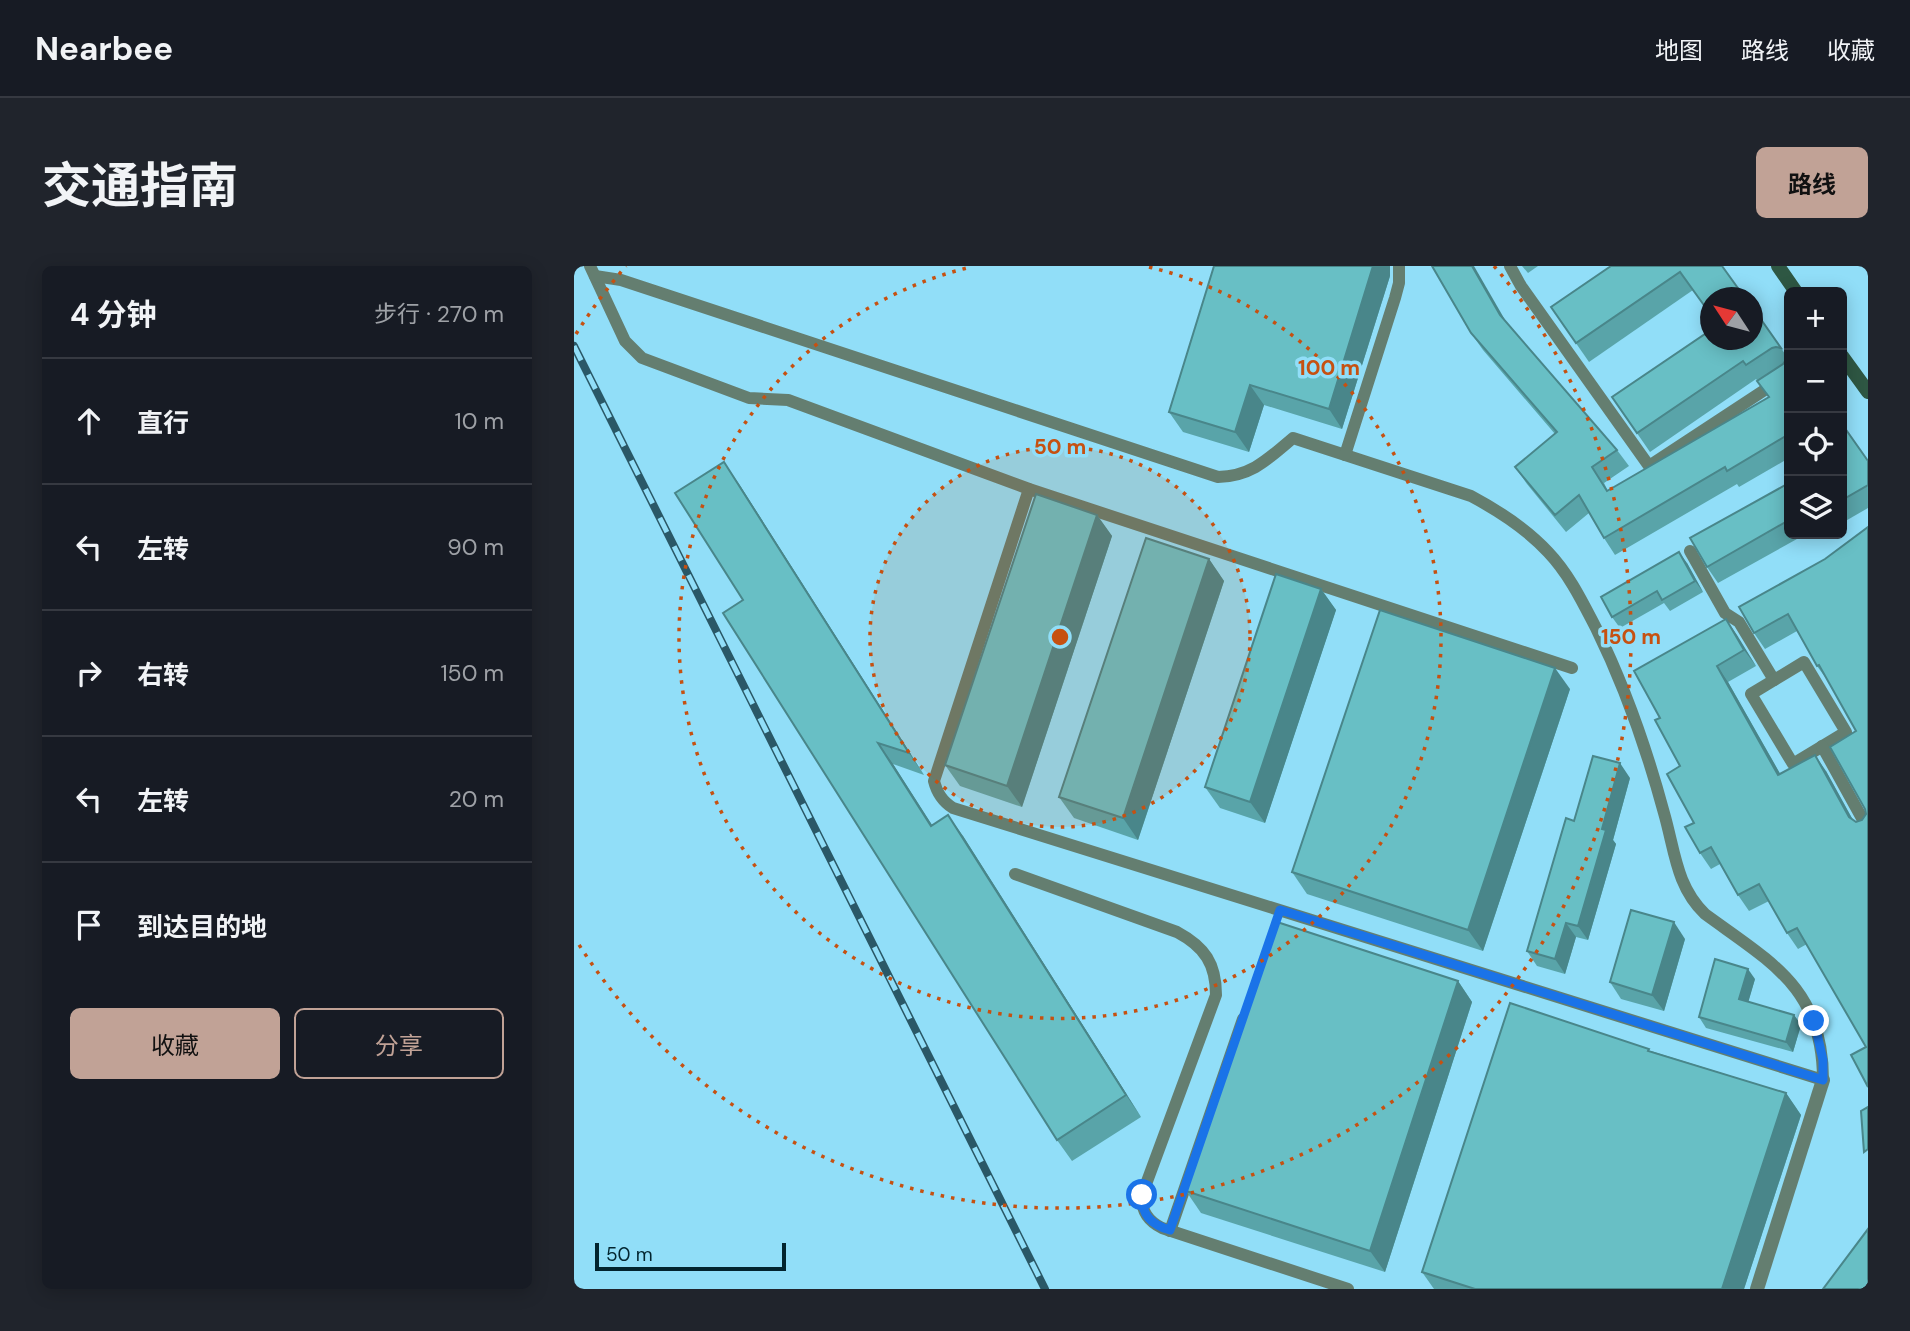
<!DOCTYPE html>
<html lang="zh">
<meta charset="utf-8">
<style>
:root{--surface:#171b24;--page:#20242c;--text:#f1f3f6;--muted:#9ea1a6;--line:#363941;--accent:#c1a296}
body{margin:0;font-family:"DM Sans","Noto Sans SC",sans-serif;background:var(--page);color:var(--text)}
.controls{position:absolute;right:21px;top:21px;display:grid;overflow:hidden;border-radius:10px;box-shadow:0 4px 18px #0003}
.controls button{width:63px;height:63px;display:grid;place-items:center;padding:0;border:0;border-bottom:2px solid var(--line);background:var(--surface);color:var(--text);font:35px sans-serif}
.compass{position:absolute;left:1126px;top:21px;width:63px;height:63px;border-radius:50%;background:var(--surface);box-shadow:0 4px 18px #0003;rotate:306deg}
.scale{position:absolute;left:21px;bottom:18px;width:191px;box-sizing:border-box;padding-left:7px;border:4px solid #02242e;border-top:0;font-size:19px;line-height:24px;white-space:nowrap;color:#02242e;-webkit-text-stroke:5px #91def8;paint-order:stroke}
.stop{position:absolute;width:21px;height:21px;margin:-16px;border:5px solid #1a73e8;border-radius:50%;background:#fff}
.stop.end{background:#1a73e8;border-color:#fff;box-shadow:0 2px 7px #0008}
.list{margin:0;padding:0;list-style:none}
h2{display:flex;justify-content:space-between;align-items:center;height:91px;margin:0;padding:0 28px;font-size:30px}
h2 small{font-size:23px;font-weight:400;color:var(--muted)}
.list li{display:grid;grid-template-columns:46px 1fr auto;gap:21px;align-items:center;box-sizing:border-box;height:126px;padding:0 28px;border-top:2px solid var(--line)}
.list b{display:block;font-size:26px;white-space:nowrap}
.list em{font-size:23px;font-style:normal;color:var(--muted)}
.actions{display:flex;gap:14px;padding:21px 28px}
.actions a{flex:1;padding:16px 0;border:2px solid var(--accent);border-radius:10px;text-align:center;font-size:24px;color:var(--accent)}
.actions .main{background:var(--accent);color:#111}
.icon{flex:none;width:38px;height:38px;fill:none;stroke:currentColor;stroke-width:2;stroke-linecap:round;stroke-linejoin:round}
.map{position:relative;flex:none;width:1294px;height:1023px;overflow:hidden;border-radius:10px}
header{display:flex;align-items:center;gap:42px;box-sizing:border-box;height:98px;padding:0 35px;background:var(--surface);border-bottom:2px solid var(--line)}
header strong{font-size:33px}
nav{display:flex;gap:38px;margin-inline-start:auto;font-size:24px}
.intro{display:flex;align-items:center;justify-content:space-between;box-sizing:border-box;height:168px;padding:0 42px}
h1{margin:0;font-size:49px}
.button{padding:18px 32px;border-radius:10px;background:var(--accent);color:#111;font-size:24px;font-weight:700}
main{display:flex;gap:42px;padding:0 42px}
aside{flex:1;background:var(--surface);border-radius:10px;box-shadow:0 4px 18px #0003}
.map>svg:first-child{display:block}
</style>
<header>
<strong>Nearbee</strong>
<nav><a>地图</a><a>路线</a><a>收藏</a></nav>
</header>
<div class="intro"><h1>交通指南</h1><a class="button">路线</a></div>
<main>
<aside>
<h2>4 分钟<small>步行 · 270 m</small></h2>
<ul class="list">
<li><svg class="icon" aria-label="ahead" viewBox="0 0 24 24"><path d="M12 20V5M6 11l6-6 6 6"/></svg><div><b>直行</b></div><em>10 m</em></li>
<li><svg class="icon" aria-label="left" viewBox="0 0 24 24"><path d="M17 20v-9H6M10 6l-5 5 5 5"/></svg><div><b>左转</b></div><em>90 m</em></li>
<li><svg class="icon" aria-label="right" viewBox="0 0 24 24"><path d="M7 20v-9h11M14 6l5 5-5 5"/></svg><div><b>右转</b></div><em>150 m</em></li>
<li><svg class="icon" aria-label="left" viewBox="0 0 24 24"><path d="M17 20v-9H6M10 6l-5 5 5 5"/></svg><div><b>左转</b></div><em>20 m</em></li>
<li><svg class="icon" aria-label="arrive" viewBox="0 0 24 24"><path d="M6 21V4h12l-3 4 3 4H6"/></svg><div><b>到达目的地</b></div></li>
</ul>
<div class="actions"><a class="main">收藏</a><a>分享</a></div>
</aside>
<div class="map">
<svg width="1294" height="1023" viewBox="0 0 1294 1023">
<rect width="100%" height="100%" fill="#91def8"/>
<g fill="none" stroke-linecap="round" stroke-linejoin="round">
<g stroke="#647e70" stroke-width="12">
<polyline points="16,0 51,75 68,92 175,132 214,134 455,223 998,402"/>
<polyline points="936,0 947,20 1075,200 1215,108"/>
<path d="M21,10L47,14L644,211C678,210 694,193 719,172L897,230C925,245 952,262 974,286C995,308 1008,335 1022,362C1051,421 1073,484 1090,547C1101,585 1102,620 1131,648C1198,697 1249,722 1249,814L379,542C368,535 363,527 360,515L455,223"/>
<polyline points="771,189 821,32 825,17 825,0"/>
<polyline points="1116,285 1151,347 1165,356 1200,414"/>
<polygon points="1230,396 1272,466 1219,498 1177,428"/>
<polyline points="1248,480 1294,563"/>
<path d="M441,608L603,666C631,681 642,698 642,729L568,929C567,945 574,955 588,962L774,1023"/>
<polyline points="596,965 669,753"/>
</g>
<polyline stroke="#647e70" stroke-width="14" points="1183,1023 1249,814"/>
<g stroke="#2e5743" stroke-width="14">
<polyline points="1204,0 1222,26"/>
<polyline points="1268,90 1294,126"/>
</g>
<defs>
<polyline id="rail" points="0,80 471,1023"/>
</defs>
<use href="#rail" stroke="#2a5867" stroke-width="8"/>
<use href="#rail" stroke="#91def8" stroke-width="5" stroke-dasharray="16" stroke-linecap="butt"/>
</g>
<g fill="#59a4a9">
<polygon points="948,0 964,0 954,7"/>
<polygon points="1037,0 1148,0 1119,24 1015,96 977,41"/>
<polygon points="816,10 768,163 690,139 675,186 609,166 595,146"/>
<polygon points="932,56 1043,184 1055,200 1030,217 1034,225 1195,131 1182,113 1076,186 1038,131 1179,74 1207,82 1215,94 1215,192 1165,221 1163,218 1041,289 1030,272 1015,247 992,266 953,218 941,201 981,168 909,84 897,67"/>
<polygon points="1268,158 1294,195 1294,242 1268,257"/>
<polygon points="1215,217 1215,268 1232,268 1144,317 1133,301"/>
<polygon points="165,218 350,509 319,498 358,559 389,570 567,851 498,895 483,874"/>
<polygon points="523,249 538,270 448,541 386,520 371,499"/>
<polygon points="1294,261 1292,781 1233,678 1224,683 1213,667 1195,635 1175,645 1164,629 1146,598 1137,603 1126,587 1120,557 1106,500 1086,452 1152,353 1182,400 1154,416 1206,508 1252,505 1279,554 1282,556 1288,554 1292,548 1282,465 1254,415 1243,400 1223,365 1191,383 1180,367 1251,293"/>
<polygon points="635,293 650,315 564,574 500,552 485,531"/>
<polygon points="1113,297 1129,326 1096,345 1090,337 1046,362 1038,351"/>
<polygon points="747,323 762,344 691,557 646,542 631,521"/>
<polygon points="996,423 909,685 733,628 718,606"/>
<polygon points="1056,512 1039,574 1042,578 1014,674 1002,671 991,708 963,700 953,685 1000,555"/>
<polygon points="1111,673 1090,745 1047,733 1036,716"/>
<polygon points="1181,713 1174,736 1220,749 1227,759 1219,786 1132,762 1125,751"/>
<polygon points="884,715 898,736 811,1006 627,947 612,925"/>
<polygon points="1077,785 1212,827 1227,849 1170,1023 860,1023 848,1006"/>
</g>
<g fill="#49868a">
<polygon points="799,0 816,0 816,10 768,163 755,143"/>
<polygon points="898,0 900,0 938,66 926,49"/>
<polygon points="676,119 690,139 675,186 661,166"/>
<polygon points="150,196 165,218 350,509 335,487"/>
<polygon points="523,249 538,270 448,541 433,520"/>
<polygon points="1105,286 1113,297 1129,326 1121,315"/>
<polygon points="635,293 650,315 564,574 549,552"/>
<polygon points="747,323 762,344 691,557 676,536"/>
<polygon points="1152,353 1163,369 1182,400 1170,384"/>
<polygon points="1143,400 1154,416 1216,525 1204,509"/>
<polygon points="981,402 996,423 909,685 894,664"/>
<polygon points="304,477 319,498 372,581 357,560"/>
<polygon points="1241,489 1252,505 1286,567 1275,551"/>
<polygon points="1046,497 1056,512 1039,574 1042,578 1014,674 1004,660 1028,563"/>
<polygon points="374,549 389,570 567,851 552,829"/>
<polygon points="1100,656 1111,673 1090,745 1078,729"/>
<polygon points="992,657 1002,671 991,708 981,693"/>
<polygon points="1174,703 1181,713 1172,744 1165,733"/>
<polygon points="884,715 898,736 811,1006 796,985"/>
<polygon points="1220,749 1227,759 1219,786 1212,776"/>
<polygon points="1212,827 1227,849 1170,1023 1148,1023"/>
</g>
<g fill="#68bfc5" stroke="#49868a" stroke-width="2">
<polygon points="640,0 799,0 755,143 676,119 661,166 595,146"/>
<polygon points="858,0 898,0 926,49 1043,184 1018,201 1033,225 1195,131 1183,115 1209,98 1211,95 1211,89 1215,94 1215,168 1153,205 1151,201 1030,272 1005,229 981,249 941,201 983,166 897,67"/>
<polygon points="1037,0 1148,0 1171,32 1137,32 1137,49 1106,6 1002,77 977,41"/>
<polygon points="1179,42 1207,82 1202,81 1198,82 1172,99 1169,95 1063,167 1038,131 1137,64 1137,74 1179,74"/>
<polygon points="1268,158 1294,195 1294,219 1268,234"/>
<polygon points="150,196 335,487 304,477 357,560 374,549 552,829 483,874 149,347 169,334 101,227"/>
<polygon points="1215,217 1215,254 1133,301 1116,272"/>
<polygon points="462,228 523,249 433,520 371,499"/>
<polygon points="1294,261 1294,821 1277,789 1292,781 1223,662 1213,667 1185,618 1164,629 1137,581 1126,587 1111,561 1120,557 1093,508 1106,500 1081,454 1086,452 1060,405 1152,353 1170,384 1143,400 1204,509 1241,489 1275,551 1282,556 1288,554 1292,548 1291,543 1256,481 1282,465 1245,399 1243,400 1214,348 1180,367 1165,341 1251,293"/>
<polygon points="572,272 635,293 549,552 485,531"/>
<polygon points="1105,286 1121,315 1088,334 1083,325 1038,351 1027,331"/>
<polygon points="702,308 747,323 676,536 631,521"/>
<polygon points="806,344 981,402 894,664 718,606"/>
<polygon points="1019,490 1046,497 1028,563 1032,564 1004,660 992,657 981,693 953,685 992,552 1000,555"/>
<polygon points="1057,644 1100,656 1078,729 1036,716"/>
<polygon points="700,655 884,715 796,985 612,925"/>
<polygon points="1141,693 1174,703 1165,733 1220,749 1212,776 1125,751"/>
<polygon points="936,737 1075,783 1074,785 1212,827 1148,1023 901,1023 848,1006"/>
<polygon points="1294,841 1294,883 1290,886 1287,845"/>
<polygon points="1294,963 1294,1023 1249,1023"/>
</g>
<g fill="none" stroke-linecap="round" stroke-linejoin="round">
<path stroke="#1a73e8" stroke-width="9" d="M568,929C567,949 578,959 596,964L706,644L1249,814V794L1240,755"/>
</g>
<circle cx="486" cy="371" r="190" fill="#c65111" fill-opacity=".12"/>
<g fill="none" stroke="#c65111" stroke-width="3.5" stroke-dasharray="3.5 7">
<circle cx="486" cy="371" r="190"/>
<path d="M575 1A381 381 0 1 1 397 1"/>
<path d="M2 68A571 571 0 0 1 52 0M920 0A571 571 0 1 1 2 674"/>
</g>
<circle cx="486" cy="371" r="10" fill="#c65111" stroke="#91def8" stroke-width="3.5"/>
<g font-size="21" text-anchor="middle" font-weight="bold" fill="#c65111" stroke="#91def8" stroke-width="7" stroke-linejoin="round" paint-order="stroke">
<text x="755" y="109">100 m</text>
<text x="486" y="188">50 m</text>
<text x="1057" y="378">150 m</text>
</g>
</svg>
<div class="controls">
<button>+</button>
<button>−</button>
<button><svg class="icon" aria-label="locate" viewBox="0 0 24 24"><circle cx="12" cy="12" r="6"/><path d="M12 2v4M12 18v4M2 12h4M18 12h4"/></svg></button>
<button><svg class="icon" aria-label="layers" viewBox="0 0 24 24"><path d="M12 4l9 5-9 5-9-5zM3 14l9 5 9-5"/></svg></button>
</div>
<svg class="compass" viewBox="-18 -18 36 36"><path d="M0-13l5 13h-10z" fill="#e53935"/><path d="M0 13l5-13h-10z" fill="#9ea1a6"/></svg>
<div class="scale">50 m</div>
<div class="stop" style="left:568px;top:929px"></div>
<div class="stop end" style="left:1240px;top:755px"></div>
</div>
</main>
